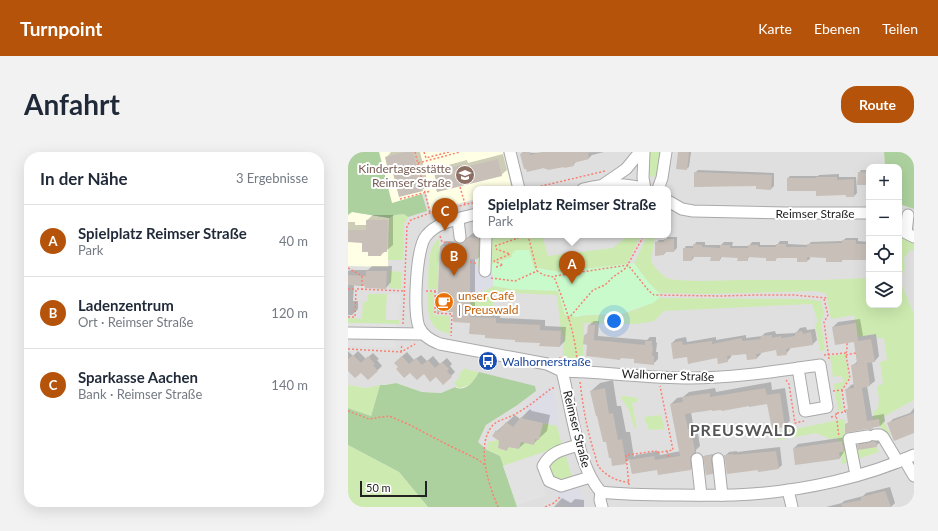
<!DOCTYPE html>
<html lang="de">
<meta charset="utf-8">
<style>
:root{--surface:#fff;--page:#f2f2f3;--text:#1f2937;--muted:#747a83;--line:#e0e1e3;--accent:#b45309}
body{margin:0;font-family:Lato,sans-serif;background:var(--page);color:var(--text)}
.controls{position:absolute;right:12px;top:12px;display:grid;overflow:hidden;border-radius:8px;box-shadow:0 4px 16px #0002}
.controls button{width:36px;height:36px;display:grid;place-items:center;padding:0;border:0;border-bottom:1px solid var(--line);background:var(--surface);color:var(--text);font:20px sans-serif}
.scale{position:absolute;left:12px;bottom:10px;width:67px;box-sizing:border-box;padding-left:4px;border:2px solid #222;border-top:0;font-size:11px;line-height:14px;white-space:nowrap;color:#222;-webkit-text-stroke:3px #fff;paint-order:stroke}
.you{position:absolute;left:266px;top:169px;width:14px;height:14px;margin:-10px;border:3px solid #fff;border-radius:50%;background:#1a73e8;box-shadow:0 0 0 6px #1a73e833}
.badge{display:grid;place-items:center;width:26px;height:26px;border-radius:50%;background:var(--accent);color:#fff;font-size:13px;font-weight:700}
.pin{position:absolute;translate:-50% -33px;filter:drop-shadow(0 1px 2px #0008)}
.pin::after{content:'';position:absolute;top:21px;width:14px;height:12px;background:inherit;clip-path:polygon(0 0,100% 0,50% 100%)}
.popup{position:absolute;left:125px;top:34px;width:198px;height:52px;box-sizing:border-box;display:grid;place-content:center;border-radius:8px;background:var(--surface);filter:drop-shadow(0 1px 3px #0005);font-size:13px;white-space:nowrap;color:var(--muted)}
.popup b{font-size:15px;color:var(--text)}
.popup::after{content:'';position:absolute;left:50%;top:100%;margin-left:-8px;border:8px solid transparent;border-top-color:var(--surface)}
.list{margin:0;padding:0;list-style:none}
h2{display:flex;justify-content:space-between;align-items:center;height:52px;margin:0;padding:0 16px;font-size:17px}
h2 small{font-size:13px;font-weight:400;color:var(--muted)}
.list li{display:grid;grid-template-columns:26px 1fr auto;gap:12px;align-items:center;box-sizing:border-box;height:72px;padding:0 16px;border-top:1px solid var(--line)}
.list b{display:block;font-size:15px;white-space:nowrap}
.list p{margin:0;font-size:13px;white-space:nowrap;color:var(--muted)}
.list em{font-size:13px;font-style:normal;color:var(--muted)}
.icon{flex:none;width:22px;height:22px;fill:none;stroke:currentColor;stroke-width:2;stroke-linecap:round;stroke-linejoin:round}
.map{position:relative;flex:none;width:566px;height:355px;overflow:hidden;border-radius:16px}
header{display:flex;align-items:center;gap:24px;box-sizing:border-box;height:56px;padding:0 20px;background:var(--accent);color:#fff}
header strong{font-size:19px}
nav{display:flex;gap:22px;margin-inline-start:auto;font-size:14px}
.intro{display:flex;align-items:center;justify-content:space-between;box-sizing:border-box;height:96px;padding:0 24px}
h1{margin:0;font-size:28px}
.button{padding:10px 18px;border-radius:16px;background:var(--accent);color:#fff;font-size:14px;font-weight:700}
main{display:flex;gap:24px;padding:0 24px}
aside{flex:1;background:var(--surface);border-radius:16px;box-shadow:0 4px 16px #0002}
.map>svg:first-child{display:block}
</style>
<header>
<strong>Turnpoint</strong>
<nav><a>Karte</a><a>Ebenen</a><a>Teilen</a></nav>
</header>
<div class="intro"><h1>Anfahrt</h1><a class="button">Route</a></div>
<main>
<aside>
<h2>In der Nähe<small>3 Ergebnisse</small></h2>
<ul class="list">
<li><span class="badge">A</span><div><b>Spielplatz Reimser Straße</b><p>Park</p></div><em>40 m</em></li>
<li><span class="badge">B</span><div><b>Ladenzentrum</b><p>Ort · Reimser Straße</p></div><em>120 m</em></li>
<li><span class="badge">C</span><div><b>Sparkasse Aachen</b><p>Bank · Reimser Straße</p></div><em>140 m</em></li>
</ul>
</aside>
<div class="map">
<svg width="566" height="355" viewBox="0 0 566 355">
<rect width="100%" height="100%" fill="#f2efe9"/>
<path fill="#e0dfdf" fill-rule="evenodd" d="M31,0H536L537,15H521V153H551V52L566,57V355H169L152,304L139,298L130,290L138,273L168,254L187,239V234L125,231L107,235L93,241L74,240L48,231L18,236L0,233V63L44,52ZM128,37H320V83H128Z"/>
<g fill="#ffffe5">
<polygon points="31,0 155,0 163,34 162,37 128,37 128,47 83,59 78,41 44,52"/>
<polygon points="4,60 41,66 40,115 0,114 0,63"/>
</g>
<g fill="#cdebb0">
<polygon points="299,0 314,0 310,22 306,25 301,24 298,21"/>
<polygon points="56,62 60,65 56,72 55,108 40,108 41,66 47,63"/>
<polygon points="551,73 554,73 553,85 566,91 566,99 563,97 556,106 557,116 552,126 555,136 566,162 566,248 535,265 536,270 543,284 539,284 532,274 531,267 525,268 526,259 530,257 531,247 529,234 535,232 532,210 539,208 536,186 529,186 528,182 509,185 506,163 483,167 478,141 466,139 361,142 311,141 300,130 286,111 300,83 307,83 303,109 308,117 318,126 327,128 352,129 394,128 474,128 521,126 521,153 551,153"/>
<polygon points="131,83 194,83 200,104 265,96 277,86 277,83 293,83 279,112 211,120 190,116 186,117 181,98 168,98 164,105 144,112 142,115 130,114"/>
<path d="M91,87L90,137H80C81,123 78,95 91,87Z"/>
<polygon points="42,119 53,120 53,137 41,136"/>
<path d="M145,134L163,137L210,139L214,150L228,165C242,162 258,164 272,162C283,160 302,153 311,146L457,147L473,149L476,161L473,170L477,198L472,199L467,171L470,170L464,152L316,159L306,169L289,172L236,171L235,208L215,205V184L213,179L209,143L145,140V158L122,156V141L128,143Z"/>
<path d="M80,140H85L86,163L102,164V182C79,178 79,159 80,140Z"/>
<polygon points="20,142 39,142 38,168 51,168 51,172 0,171 0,166 14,167 15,150 20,149"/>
<polygon points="497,202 501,226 492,239 495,258 490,259 486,232 495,230 494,224 485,225 482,204"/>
<path d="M117,216L120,218L131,220C126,230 122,235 110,236L106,231L111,226L112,221Z"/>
<polygon points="0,233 18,236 32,233 23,264 0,256"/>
<polygon points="276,244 289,246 289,250 284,251 289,277 286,275 280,256 272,245"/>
<polygon points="313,263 317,277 301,278 296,265"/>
<polygon points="496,267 498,276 496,277 501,299 529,295 531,300 494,312 490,286 482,287 468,281 430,288 426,278 430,277 432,280"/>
<polygon points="195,271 209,274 214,294 155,314 152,304 139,298 140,290 152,288 150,296 158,299 160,295 171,297 173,290 187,287 191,288"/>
<polygon points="0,293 51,320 80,355 0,355"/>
<path d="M217,301L225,328L211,330C204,324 199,319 203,308Z"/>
</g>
<g fill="#add19e">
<polygon points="0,0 31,0 44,51 74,42 79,59 60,65 56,62 47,63 41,66 4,60 0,63"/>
<polygon points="536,0 566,0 566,57 551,52 551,15 537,15"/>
<path d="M131,220L187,234L188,239L168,254L138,273L130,290L139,298L152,304L169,355H80L51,320L0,293V256L23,264L32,233H37L48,231L74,240L93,241L107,235C118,241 127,228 131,220Z"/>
</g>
<polygon fill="#c8facc" points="168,98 181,98 186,117 190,116 211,120 286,111 300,130 311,141 311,146 305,151 273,162 238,163 228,165 217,163 210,139 163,137 145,134 145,123 140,117 144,112 164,105 164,102"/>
<g fill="#e2e2e2">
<polygon points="39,142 52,142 51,168 38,168"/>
<polygon points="0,171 48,172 47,196 0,194"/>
<polygon points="472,213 479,255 457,259 450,216"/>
<polygon points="199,299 203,308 201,313 206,333 196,336 198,344 169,353 155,314"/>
</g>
<g fill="#dddde8">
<polygon points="122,107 130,107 130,114 140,117 145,123 145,134 128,143 122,141"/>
<polygon points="202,234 204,236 207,245 211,274 183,268 179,266 177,256 177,254"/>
<polygon points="229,334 240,355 217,355 217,353 213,353 209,340"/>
</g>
<g fill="#0003">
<polygon points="43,0 72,0 80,32 74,38 45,16 38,6"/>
<polygon points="175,0 185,1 256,0 244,3 241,6 228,10 225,13 173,2"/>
<polygon points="331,0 343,0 341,15 338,17"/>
<polygon points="155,2 159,18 153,23 88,34 90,32 87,20 93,15 119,8 120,11"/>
<polygon points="350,18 426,21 426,34 423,37 347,21"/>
<polygon points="513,18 521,18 521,32 511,21"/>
<polygon points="491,22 491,25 508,25 509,41 506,44 499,44 499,42 469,38 440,26 442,24 470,24 471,23"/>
<polygon points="25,63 45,63 45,93 33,103 21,100 15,90 0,89 0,70 7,70 7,73 19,73 19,68"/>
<polygon points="125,81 128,81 128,83 135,83 135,101 130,106 127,106 127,161 153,162 152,166 197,168 197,174 218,175 217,189 212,194 138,182 107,159 93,94 98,89 113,90 116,87 119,86"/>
<polygon points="320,85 329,85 329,96 326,99 319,99 316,102 308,91 311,88 317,88"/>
<polygon points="498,86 510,86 510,89 521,90 521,109 518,109 518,107 496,107 493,109 479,105 462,104 462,107 459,109 450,105 430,105 427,108 419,105 402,104 399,108 391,105 374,104 372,108 364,104 347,104 344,108 336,108 336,97 338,94 346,94 348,90 357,90 357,93 373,93 376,90 385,90 384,94 401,94 404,90 412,90 412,93 429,93 432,89 440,89 440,92 460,93 463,90 494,89"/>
<polygon points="24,114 44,114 43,130 38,136 6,133 5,149 10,149 10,157 4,163 0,163 0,119 4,118 20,118"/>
<polygon points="512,167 515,184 528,182 531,204 527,209 524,210 527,229 522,233 519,234 524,264 536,262 537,269 532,274 519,276 498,272 501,270 499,258 501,256 498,238 503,233 506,232 504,214 510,209 507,189 485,175 490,170"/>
<polygon points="246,169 251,169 250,184 299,188 302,185 308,185 308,190 309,191 308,200 310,200 310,207 305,212 288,206 274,205 272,207 240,192 237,183 241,180 241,173"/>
<polygon points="458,175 459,178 467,177 469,188 465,192 442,195 442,197 438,202 429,197 412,200 413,202 409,206 399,201 383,203 383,205 379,209 370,205 340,204 324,191 328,187 338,185 339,190 368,185 368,188 398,183 398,186 414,184 417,181 427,179 428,182 448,181 452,176"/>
<polygon points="0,199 5,204 10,199 18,207 25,201 31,207 29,208 34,214 20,227 13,219 0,218"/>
<polygon points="59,200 66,208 73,203 79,209 85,204 92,212 99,206 104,212 102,214 107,220 103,224 88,224 76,221 69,227 52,206"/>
<polygon points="265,228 269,254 273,254 278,280 282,280 286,305 288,303 311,299 312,303 333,299 323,252 329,246 335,245 341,240 367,236 368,240 423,230 424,238 437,236 442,269 436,274 419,251 343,260 345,272 348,271 352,294 348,298 348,311 343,317 310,317 284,321 282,307 277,311 259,289 243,239 252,231"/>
<polygon points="566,256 566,280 540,272 545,267 562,261"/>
<polygon points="182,257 184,259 202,263 199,279 185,292 178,290 171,296 162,294 158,298 152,289 149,279 167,263 172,267"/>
<polygon points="498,285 500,294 492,306 446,296 450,292"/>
<polygon points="528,287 531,287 531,291 528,294 510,293 513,290"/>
<polygon points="432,295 434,313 431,316 411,317 377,304 381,300 389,299 389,300"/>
<polygon points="365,302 365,320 364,321 356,304"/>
<polygon points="542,335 547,351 543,355 478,355 494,351 496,349 515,344 518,341"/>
<polygon points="214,346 223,351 227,347 236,348 236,355 206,355"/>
</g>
<g fill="#c7bfb8">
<polygon points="57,0 65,0 75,39 51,45 44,17 40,18 37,5"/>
<polygon points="178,0 182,0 182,3 194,0 240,0 241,7 225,11 226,14 216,16 216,15 200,18 199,17 197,17 196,16 179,20 178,17 176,17 172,2"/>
<polygon points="330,0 341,0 339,18 328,17"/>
<polygon points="150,7 154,24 89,40 87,33 89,33 86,20 114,13 114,16"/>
<polygon points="346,20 424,23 423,38 408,37 408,34 346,35"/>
<polygon points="510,20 521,21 521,33 509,33"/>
<polygon points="468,25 489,25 489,28 506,27 506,45 498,45 498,43 468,44 468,39 439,39 439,26 468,26"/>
<polygon points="18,68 40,68 39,100 34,100 33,104 20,104 20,100 14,100 14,91 0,90 0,78 18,78"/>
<polygon points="119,85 131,86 130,107 122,107 122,165 148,166 148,171 192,173 192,178 213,179 212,195 191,194 192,191 167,190 167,188 137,186 137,183 121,182 122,171 105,170 105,160 89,160 92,94 109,94 110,92 116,91"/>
<polygon points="316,87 326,87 326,100 316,100 316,103 307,104 307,90 316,90"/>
<polygon points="494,88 508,88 508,92 521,92 521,108 494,108 494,110 478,110 478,106 459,105 459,110 449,110 449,106 428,106 428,109 418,109 418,106 400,105 400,109 389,109 390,106 372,105 372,109 362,109 363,105 344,105 344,109 335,109 335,96 345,96 345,92 354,93 354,95 372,96 372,93 382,93 382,96 400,96 400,93 410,93 410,95 428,95 428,92 438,92 438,95 459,95 459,92 494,91"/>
<polygon points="18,119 39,119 38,137 17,136 17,134 0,133 0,123 18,124"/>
<polygon points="508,171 510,189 523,187 527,210 519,211 522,234 514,236 519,269 531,267 532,274 526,275 523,278 519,277 497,281 497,272 500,271 498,257 500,257 497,237 506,236 503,213 509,212 506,190 487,193 484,175"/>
<polygon points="240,173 247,173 246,188 297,193 297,189 304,189 304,194 305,195 304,204 306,204 306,213 286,211 286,207 272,206 272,208 238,204 239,193 235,192 236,183 239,183"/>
<polygon points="454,179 455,182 463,180 465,193 438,197 439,203 429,204 428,198 408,202 409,207 399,208 398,202 379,204 380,210 370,212 369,206 340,212 339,205 325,207 323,191 334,189 335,193 364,189 364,192 394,186 394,189 413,187 412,184 424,183 424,186 433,184 433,186 447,184 447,180"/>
<polygon points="5,203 13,211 20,204 27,212 25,213 30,219 20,228 13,221 7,226 0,219 0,207"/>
<polygon points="54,204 61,212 68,206 74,213 80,208 87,216 94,210 101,217 99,219 104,225 95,233 88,225 82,230 76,222 69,228 62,221 56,226 48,217 50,215 46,211"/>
<polygon points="257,236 261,262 265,261 270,288 274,287 278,312 264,314 263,306 261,306 258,290 255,290 249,264 248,264 242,239"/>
<polygon points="417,236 419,243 432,241 437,275 424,277 419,252 401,255 401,254 374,259 373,258 364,259 364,258 337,262 340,277 343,277 347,300 342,305 343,318 310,323 309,318 284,322 281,308 306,304 307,308 332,304 322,252 335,250 334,245 362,241 362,245"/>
<polygon points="566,261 566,281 546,289 539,271"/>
<polygon points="173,265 176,267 195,271 191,288 187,287 186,293 173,290 171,297 160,295 159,299 150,296 151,289 144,284 148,278 150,280 158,270 165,275"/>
<polygon points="494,289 496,300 491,300 492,307 447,313 445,296"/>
<polygon points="524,289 528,290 529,295 510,298 509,293"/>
<polygon points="428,299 431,317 410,320 410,318 379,322 376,303 385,302 385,303"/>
<polygon points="364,303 363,308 365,322 358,323 355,304"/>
<polygon points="537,339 543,355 494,355 493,352 513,348 513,345"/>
</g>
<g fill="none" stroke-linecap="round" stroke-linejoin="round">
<polyline stroke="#c8c6c1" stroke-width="11" stroke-dasharray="11 5.5" stroke-linecap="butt" points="112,95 112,85"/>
<defs>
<g id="minor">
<polyline points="162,0 171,37"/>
<polyline points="296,0 295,26 297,37"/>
<polyline points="256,32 278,17 292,0"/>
<path d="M235,37C256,32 276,30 297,37"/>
<polyline points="310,37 314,26 318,0"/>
<polyline points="320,49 334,57 345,59 438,61 521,61"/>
<path d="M128,62C111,67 90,69 78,84C68,96 65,160 71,175C75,184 84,189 92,192L199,212L214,219C223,253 229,314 253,340C278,343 303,343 328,343C354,343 379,344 404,342C458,338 518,325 566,303"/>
<polyline points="560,63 558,81 566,85"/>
<polyline points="110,67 112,85"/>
<polyline points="137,119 138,83"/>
<polyline points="0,181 75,182"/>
<path d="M214,219C257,220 299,226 342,226C386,226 429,219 472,213L479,255L457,259L450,216"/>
<polyline points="527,283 532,283 535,285 550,310"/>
<path d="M231,293C217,297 203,299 195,314L201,329L213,334L242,325"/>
<polyline points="349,307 353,343"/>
<polyline points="370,307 374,343"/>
<polyline points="556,307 566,324"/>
<polyline points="508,323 501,287 520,284"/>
<polyline points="440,338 444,355"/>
<polyline points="253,340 252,348 254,355"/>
</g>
</defs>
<use href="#minor" stroke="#a9a9a9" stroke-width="13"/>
<g stroke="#fa8072" stroke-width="1.5" stroke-dasharray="2 2" stroke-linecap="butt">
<polyline points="67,0 82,61"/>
<polyline points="76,0 78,6 101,0"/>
<polyline points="70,11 112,0"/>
<polyline points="112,35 117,52"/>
<polyline points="181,37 257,19"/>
<polyline points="52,47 83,39"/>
<polyline points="180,83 189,119"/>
<polyline points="92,84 94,90 104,91"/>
<polyline points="147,94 170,86 163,83"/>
<polyline points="122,110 127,111 127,112"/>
<polyline points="148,115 155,113 146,109 162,102 148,97"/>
<polyline points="0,116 14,124 14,138"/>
<polyline points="207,124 280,113 301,139 306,143 373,144 408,143 445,143 479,146"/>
<path d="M143,126L167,129L189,119L196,123L206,125C216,149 228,184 229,210"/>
<polyline points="0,137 8,137"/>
<polyline points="78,139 90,139"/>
<polyline points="87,139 87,161 104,162 103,184"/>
<polyline points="476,147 480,163 476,170 481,207"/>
<polyline points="0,165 7,165 8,137 56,139"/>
<polyline points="220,167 245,138 257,133 265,125 278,116 296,83"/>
<polyline points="55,172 59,74 63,68 82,61 128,50"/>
<polyline points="0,197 53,200 67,192"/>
<polyline points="53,200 54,192"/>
<polyline points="498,201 499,199 499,191"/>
<polyline points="476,203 498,201 498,203 508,201"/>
<polyline points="211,206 229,209"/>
<polyline points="438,228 441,232 447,271 456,269"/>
<path d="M232,230C235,255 239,279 247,303C248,307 249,312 251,315C258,324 270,330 281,330"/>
<polyline points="494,238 497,260"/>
<polyline points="485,239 494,238 502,226 498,203"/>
<polyline points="0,259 21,267 41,264 60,272 100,293 129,307 137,313"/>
<polyline points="488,261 491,285"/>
<polyline points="489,261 498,260"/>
<polyline points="483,265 488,264"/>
<polyline points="319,299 321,306"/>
<polyline points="281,333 278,303 308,299 308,301 325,298 312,234"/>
<path d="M150,355C141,334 127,293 145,273C151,267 162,266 169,261C182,254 193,244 204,236H208"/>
<polyline points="197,355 206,351 213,344"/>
</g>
<use href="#minor" stroke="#fff" stroke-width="11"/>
</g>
<defs>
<symbol id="school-disc" viewBox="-11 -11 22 22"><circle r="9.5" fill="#8d6e63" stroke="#fff"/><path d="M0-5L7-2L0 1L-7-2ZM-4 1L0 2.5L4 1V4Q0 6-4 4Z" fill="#fff"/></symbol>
<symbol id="cafe-disc" viewBox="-11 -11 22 22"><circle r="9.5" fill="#e8710a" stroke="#fff"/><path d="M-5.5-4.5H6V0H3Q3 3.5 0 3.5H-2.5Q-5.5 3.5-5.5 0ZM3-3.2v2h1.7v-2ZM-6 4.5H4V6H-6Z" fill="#fff"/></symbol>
<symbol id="bus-disc" viewBox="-11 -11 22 22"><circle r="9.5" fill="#1a4fb4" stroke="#fff"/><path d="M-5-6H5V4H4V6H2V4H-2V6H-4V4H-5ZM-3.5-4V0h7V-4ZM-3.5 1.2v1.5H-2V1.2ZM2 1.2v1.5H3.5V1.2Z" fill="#fff"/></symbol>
</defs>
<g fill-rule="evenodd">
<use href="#school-disc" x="106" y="12" width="22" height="22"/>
<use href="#cafe-disc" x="85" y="139" width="22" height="22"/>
<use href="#bus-disc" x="129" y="198" width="22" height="22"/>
</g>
<g text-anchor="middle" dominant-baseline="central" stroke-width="4" stroke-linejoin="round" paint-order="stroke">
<g font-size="12" fill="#785e54" stroke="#fff" text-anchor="end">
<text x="103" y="16">Kindertagesstätte<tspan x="103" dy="14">Reimser Straße</tspan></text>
</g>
<g font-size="12" fill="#222" stroke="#fff">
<text x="467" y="61">Reimser Straße</text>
<text transform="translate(320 223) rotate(2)">Walhorner Straße</text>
<text transform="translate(229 277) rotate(76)">Reimser Straße</text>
</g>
<g font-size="12" fill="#c56008" stroke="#fff" text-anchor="start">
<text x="110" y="143">unser Café<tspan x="110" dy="14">| Preuswald</tspan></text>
</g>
<g font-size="12" fill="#164399" stroke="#fff" text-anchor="start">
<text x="154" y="209">Walhornerstraße</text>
</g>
<g font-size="16" font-weight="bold" letter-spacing="1" fill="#555" stroke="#fff">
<text x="395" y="277">PREUSWALD</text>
</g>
</g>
</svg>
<div class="controls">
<button>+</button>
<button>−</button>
<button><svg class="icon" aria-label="locate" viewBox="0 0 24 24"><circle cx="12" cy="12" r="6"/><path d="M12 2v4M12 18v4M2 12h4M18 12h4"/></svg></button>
<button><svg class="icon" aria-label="layers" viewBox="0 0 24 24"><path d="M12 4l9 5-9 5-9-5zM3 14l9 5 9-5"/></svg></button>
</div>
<div class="scale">50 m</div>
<div class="you"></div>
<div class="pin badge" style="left:224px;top:132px">A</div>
<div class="popup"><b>Spielplatz Reimser Straße</b>Park</div>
<div class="pin badge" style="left:106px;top:124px">B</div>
<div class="pin badge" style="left:97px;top:79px">C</div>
</div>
</main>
